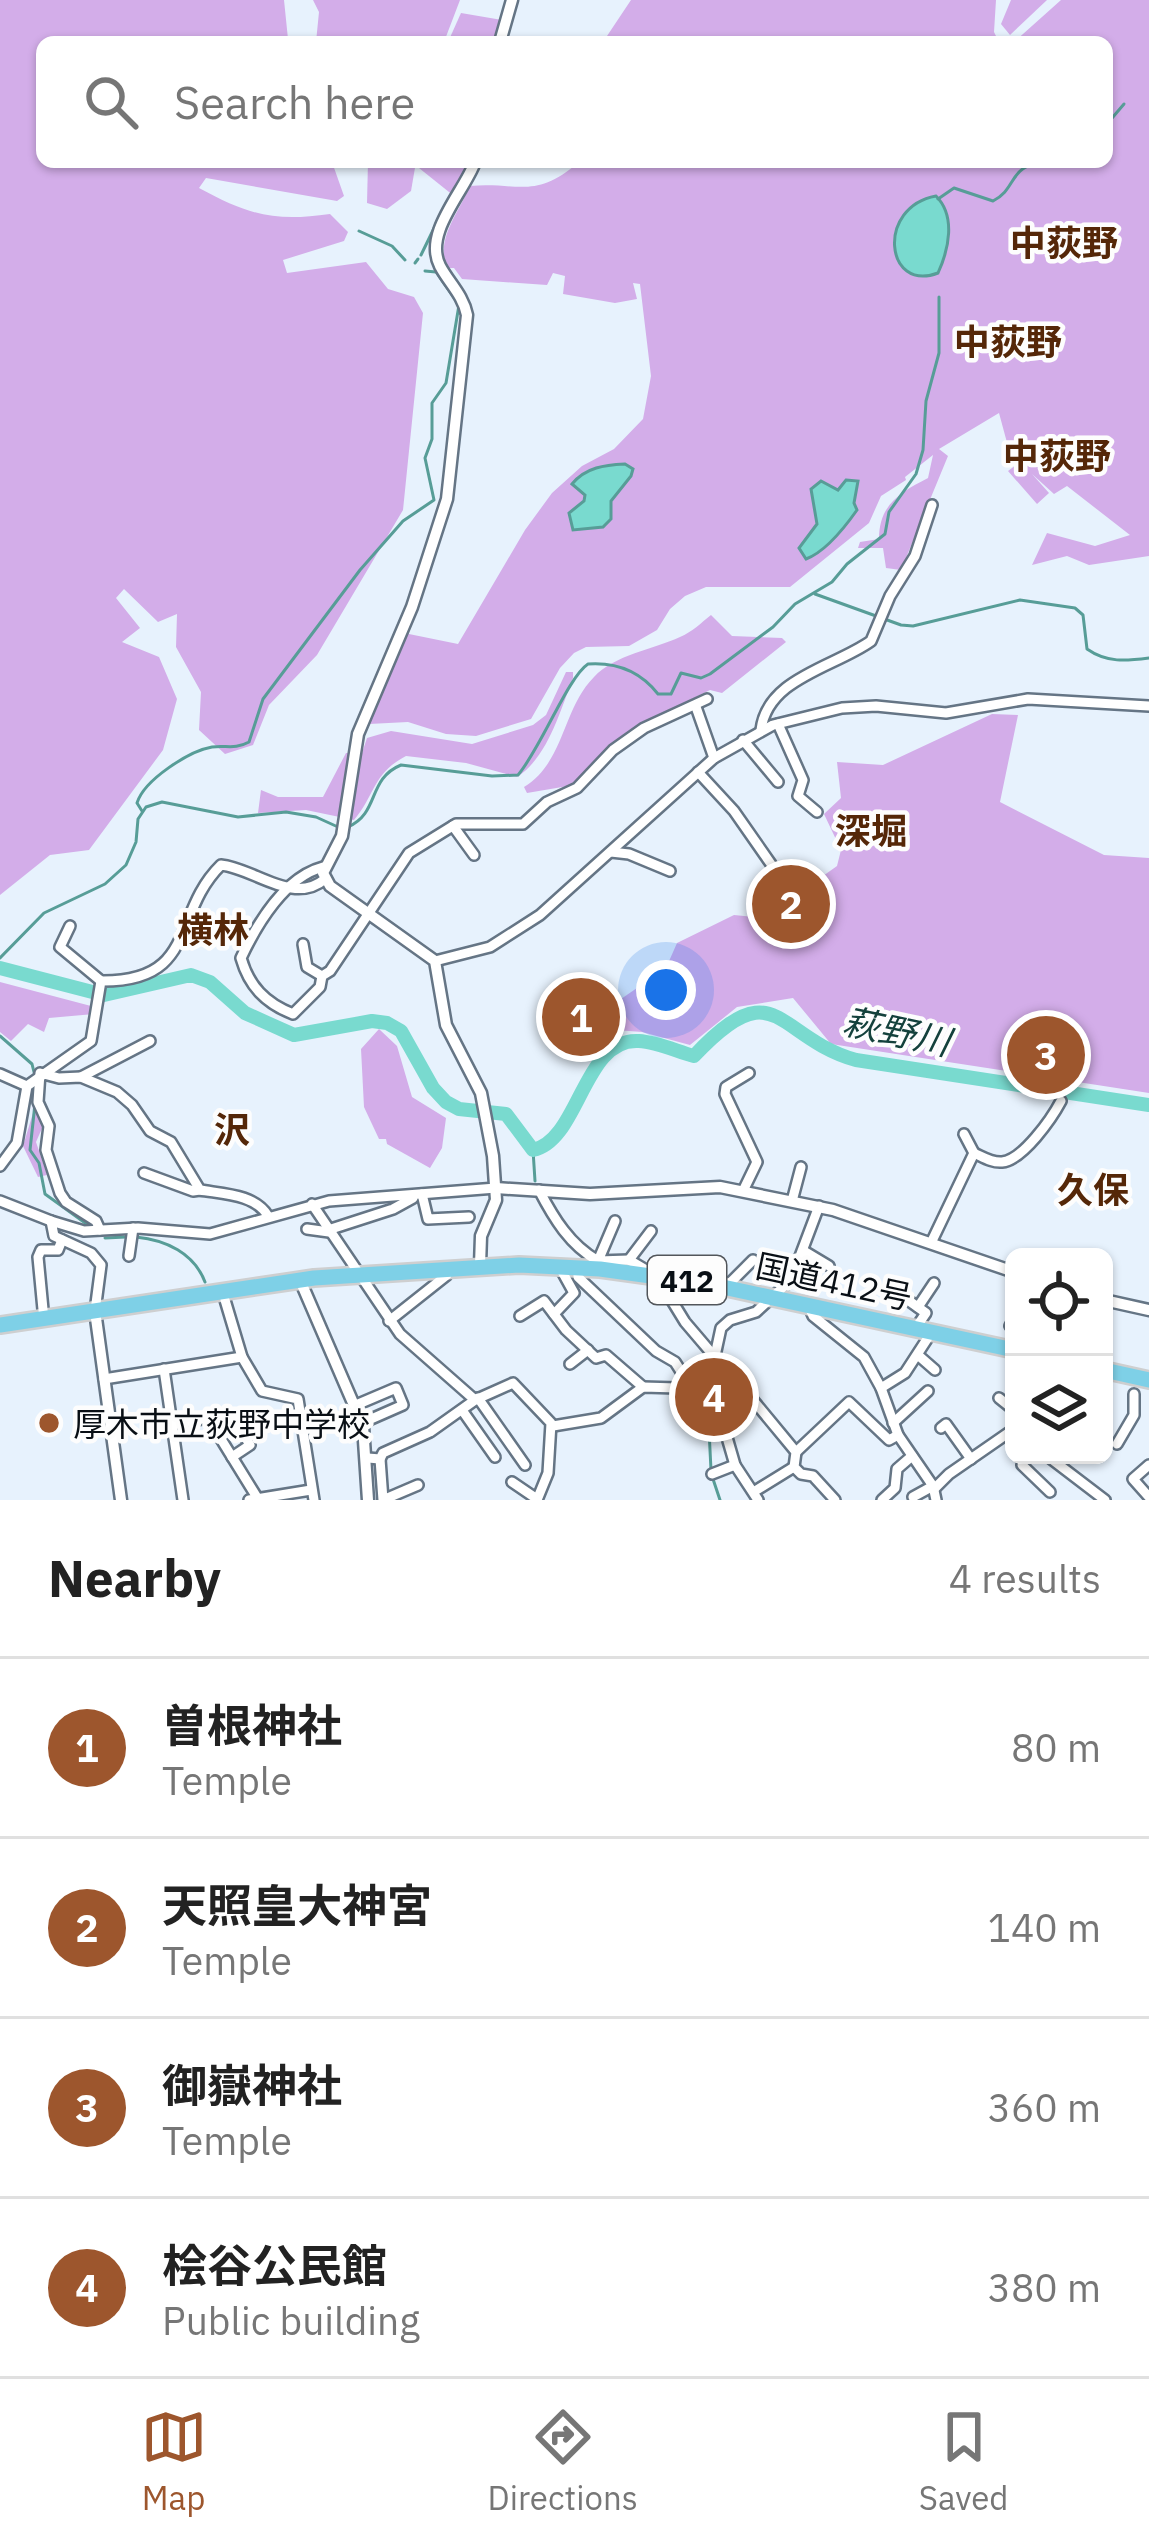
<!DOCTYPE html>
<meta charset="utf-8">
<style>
:root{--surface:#fff;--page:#f2f2f2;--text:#222;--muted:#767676;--line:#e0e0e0;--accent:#9d562d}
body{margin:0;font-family:"IBM Plex Sans","Noto Sans JP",sans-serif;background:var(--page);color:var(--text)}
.controls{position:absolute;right:36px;bottom:36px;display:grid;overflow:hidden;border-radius:18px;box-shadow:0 3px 9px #0004}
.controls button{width:108px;height:108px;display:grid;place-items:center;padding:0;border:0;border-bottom:3px solid var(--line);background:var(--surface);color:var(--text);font:60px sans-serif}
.you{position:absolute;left:666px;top:990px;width:42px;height:42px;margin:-30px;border:9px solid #fff;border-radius:50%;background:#1a73e8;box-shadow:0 0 0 18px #1a73e833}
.badge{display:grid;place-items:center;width:78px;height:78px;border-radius:50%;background:var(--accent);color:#fff;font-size:39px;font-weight:700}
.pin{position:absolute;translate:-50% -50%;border:6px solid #fff;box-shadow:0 3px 12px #0006}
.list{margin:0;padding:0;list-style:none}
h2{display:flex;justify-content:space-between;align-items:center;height:156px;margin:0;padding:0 48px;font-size:51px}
h2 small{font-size:39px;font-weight:400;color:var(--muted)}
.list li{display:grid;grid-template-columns:78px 1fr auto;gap:36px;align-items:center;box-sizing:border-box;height:180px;padding:0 48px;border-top:3px solid var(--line)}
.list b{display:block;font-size:45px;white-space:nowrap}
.list p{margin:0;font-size:39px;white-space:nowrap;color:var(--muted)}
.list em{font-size:39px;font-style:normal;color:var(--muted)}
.icon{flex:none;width:66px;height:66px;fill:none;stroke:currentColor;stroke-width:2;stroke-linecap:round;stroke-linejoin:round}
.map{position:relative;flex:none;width:1149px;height:1500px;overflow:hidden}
.search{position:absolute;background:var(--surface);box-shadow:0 3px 9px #0004;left:36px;right:36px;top:36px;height:132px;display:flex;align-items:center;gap:30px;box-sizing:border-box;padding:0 42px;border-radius:18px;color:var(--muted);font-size:45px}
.sheet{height:876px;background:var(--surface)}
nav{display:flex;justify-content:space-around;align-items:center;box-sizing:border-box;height:168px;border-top:3px solid var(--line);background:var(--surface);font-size:33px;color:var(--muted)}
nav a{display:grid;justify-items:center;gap:6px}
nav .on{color:var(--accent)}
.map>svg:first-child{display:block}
</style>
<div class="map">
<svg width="1149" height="1500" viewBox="0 0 1149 1500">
<rect width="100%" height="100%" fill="#e7f2fd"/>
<g fill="#d3ade9">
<path d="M0,0H284L288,39L283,42H42V162H332L344,196L337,201L206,178L199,188C249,215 274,222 330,214L348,232L344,241L283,260L287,273L366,262L388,289L414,297L423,313L403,510L317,655L269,705L253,745L225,754L199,730L201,692L176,647L177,614L158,622L124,589L116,598L140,628L122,642L159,657L177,699L163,750L89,850L50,855L0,895Z"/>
<polygon points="313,0 460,0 444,42 316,42 319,12"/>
<polygon points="631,0 996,0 994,32 999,42 603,42"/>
<polygon points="1011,0 1047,0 1010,35 1001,24"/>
<path d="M1061,0H1149V556L1089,565L1067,556L1032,565L1047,533L1095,546L1130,535L1067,486L1054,494L1032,474L1049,493L1037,504L1008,471L1020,462L1009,450L999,413L939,449L948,456L901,570L886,568L883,548H858L860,542L879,539C879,504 901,492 928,478L933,455L905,477L906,480L881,496L869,523L790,587H706L685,596L670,609L657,630L629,646L586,647L574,653L560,668L531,719L476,736L446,734L408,722L369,724L404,633L458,644L525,530L552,493L582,466L614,449L643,419L651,376L640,284L633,283L637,299L615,303L563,294L565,276L553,273L547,285L462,279L454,268H447C435,240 459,212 470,186C519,182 535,200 579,162H1107V42H1014Z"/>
<polygon points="461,13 502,20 497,42 448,42"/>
<polygon points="368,162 416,162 411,191 387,209 367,203"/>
<polygon points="420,162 472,162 454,196 419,168"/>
<path d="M711,615L732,636L782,638L786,642L722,693L710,690L647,721L605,753L574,785L527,793L524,787C565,762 562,709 594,677C614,655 654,649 680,637C692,632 701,623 711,615Z"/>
<path d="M566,672H573V678C560,711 548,757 517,777L466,763L406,756C372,774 376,794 354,820L306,810L258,813L261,790L278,797H323L346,753H362L367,738L391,731L472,744L533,725L546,715Z"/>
<polygon points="992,714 1018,715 1000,802 1104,855 1149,858 1149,1093 831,1044 793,998 737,1007 690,1045 642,1032 603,1029 605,1010 666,968 677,943 734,915 764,918 837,866 841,850 824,814 841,798 837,762 883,765"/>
<polygon points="0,982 91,1006 94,1014 49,1018 44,1032 28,1024 11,1041 0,1032"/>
<polygon points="379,1029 397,1046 412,1097 446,1118 442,1148 430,1168 387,1144 386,1139 379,1139 364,1107 361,1049"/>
<polygon points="32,1087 34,1105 43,1126 36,1142 47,1175 38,1177 23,1146 33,1113"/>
</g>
<g fill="#79dacf" stroke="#579d97" stroke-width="3">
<path d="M936,196C956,216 949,249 938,273C885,293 876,207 936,196Z"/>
<path d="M625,464L633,469L631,476L611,501V519L603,527L573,530L569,513L584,501L585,495L572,484C586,467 605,465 625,464Z"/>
<path d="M846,480L858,481L854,503L857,510C845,527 825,552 806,559L799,548L817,524L811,489L821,481L838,490Z"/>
</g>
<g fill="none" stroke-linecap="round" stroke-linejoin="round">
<g stroke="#579d97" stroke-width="3">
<polyline points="1107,124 1124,104"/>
<path d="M938,199L954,188L993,201C1016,189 1008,171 1037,162"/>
<polyline points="359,231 392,246 405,260"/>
<polyline points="421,255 438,220"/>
<polyline points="415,263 418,259"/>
<path d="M815,594L901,625L913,626L1020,600L1075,608L1083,615L1087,649C1107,663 1126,661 1149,658"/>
<path d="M142,811L137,803C144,780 189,751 212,747C227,745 234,750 249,742L263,699L360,570L403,521L434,500L425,458L432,439V403L446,383L459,305L436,272L425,271"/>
<path d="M348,827C380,813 367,779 401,765L492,776L518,775C541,748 568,677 588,664C617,662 640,671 658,694H671L681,673L701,678L710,674L773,627L795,604L832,582L847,564L885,534L889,512L916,474L923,450L926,401L939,353V297"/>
<polyline points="0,958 44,913 105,884 126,865 136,842 138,819 146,807 162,802 238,817 286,812 316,817 338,827"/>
<polyline points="0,1036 32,1064 35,1076"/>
<polyline points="35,1104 30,1150 39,1163 45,1194 88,1225"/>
<polyline points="533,1150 535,1181"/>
<path d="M136,1237C166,1240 194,1253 205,1282"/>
<polyline points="105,1238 126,1237"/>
<polyline points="692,1388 709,1430 711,1470"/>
<polyline points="347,1416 352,1437"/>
<polyline points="713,1479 720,1500"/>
</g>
<path stroke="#79dacf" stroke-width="14" d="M0,968L104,995L191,975L210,982L245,1013L294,1035L372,1021L387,1023L401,1031L433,1088L446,1102L459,1109L506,1114L533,1150C580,1140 583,1037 639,1041C657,1042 676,1051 694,1056C777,968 775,1037 856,1060L1149,1105"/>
<defs>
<g id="minor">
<polyline points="696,707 714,758"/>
<polyline points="778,724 803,780 798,796 817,812"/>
<path d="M761,730C767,678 835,667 871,641L890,596L915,556L932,505"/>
<polyline points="743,740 778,782"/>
<polyline points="698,772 734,811 771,864"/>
<polyline points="453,826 474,855"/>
<polyline points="611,852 629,854 670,871"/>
<path d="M323,867C285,877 257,924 241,958C249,986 265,1003 293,1014L320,987L322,976L330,971L409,853L456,824H523L547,802L577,788L613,750L644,728L707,699"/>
<polyline points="70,926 60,947 101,981"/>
<polyline points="303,944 307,967 322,976"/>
<polyline points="435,961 490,947 540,915 714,758 773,725 842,708 876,706 946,713 1028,699 1149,706"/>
<polyline points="0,1074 27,1086"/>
<polyline points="81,1077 150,1041"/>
<path d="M974,1153C983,1157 992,1163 1002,1162C1023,1160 1052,1118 1061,1101"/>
<path d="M0,1166L17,1143L27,1086L91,1041L101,981C198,982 171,914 221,865C254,868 293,906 325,879"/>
<polyline points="144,1173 193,1191 200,1190"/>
<path d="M539,1190C554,1219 570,1245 598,1261L600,1269"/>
<polyline points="743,1191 757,1162 725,1094 726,1087 749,1073"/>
<polyline points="422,1194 428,1219 469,1217"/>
<polyline points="0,1201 51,1221"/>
<polyline points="792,1201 801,1167"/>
<polyline points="312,1204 400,1334 475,1400 513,1383 551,1423 548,1473 537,1500"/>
<polyline points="615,1221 598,1261 629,1260"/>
<polyline points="307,1229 329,1232"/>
<path d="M100,1230L96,1221L66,1202L60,1193L46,1150L49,1126L38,1102L40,1073L59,1078L81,1077L117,1092L132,1105L150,1131L171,1142L200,1190C223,1194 255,1194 268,1216"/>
<polyline points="328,1230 393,1209 413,1198"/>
<polyline points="931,1243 974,1153 964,1134"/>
<polyline points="804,1251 829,1266"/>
<polyline points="129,1256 133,1228"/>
<polyline points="578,1267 578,1277 656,1351 675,1362 689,1384"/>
<polyline points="646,1275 646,1270 629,1260 651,1231"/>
<polyline points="658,1278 685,1322 714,1356"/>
<polyline points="727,1286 753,1260"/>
<polyline points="898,1293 926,1313 915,1329"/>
<polyline points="225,1300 242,1357 262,1391 298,1399 314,1500"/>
<polyline points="809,1307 813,1316 864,1357 881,1388 898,1435 933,1486 936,1500"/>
<polyline points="918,1307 934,1283"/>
<polyline points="95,1311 101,1265 91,1253 54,1236 51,1221 84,1231 138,1228 210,1234 329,1201 496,1188"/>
<polyline points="554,1314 574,1293 559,1266"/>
<polyline points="520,1316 544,1301 566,1330 596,1358 606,1355 643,1387"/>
<polyline points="44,1320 38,1257 41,1250 58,1250 62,1240"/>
<polyline points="389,1321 447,1275 448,1267"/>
<polyline points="1010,1326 1014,1319"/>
<polyline points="919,1356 935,1370"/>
<polyline points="713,1362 753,1400 796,1452 794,1467 801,1474 813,1476 835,1500"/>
<polyline points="570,1364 588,1350"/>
<polyline points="164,1369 183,1500"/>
<polyline points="104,1379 242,1357"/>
<polyline points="881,1388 905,1373 931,1333"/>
<polyline points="698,1389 699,1381 713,1365 721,1328 730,1320 756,1312 791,1280 819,1206"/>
<polyline points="478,1398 525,1465"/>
<polyline points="999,1398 1014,1410"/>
<polyline points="356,1405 396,1388 403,1405 362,1423"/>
<polyline points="462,1410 495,1457"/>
<polyline points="208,1418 231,1414 250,1445 232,1457"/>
<polyline points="893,1423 928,1391"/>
<polyline points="173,1424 208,1418 258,1499"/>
<polyline points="553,1426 601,1418 643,1387 677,1388 694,1383"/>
<polyline points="941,1428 946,1424 971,1459"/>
<polyline points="726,1434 735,1465 758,1500"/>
<polyline points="1117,1444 1134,1415 1134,1394"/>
<polyline points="796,1452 849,1402 889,1440 898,1435"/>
<polyline points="1025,1455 1022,1465 1050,1492"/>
<polyline points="1046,1455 1105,1500"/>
<polyline points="368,1458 380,1459 383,1453 430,1432 475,1400"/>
<polyline points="380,1459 383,1500 418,1485"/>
<polyline points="1149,1465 1133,1479 1149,1497"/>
<polyline points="712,1474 735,1465"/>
<polyline points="512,1482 537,1499"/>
<polyline points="934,1489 949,1474 1014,1429"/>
<polyline points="755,1491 794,1467"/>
<polyline points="913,1497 933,1486"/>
<polyline points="249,1500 311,1490"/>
<polyline points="882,1500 895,1488 897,1469 912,1456"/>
</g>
<g id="tertiary">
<polyline points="500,42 512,0"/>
<path d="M475,162C464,192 423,233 440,266C449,283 463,295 467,315L447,499L412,607L358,734L342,836L323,873L330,886L435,961L446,1025L481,1093L493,1156L496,1200L481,1236L480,1265"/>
<polyline points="496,1188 590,1194 720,1187 833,1210 1014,1272"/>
<polyline points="300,1280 363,1426 368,1500"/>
<polyline points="1104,1300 1149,1310"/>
<polyline points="95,1311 121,1500"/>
</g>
<g id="trunk">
<polyline points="0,1325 314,1278 519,1265 600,1269 709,1284 1014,1350"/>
<polyline points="1104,1370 1149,1380"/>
</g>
</defs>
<use href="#minor" stroke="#657585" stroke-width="14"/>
<use href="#tertiary" stroke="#657585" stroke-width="15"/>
<use href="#trunk" stroke="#cecfd0" stroke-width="20"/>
<use href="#minor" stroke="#fff" stroke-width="9"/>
<use href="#tertiary" stroke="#fff" stroke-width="10"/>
<use href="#trunk" stroke="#7ed0e7" stroke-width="15"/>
</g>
<circle fill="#9d562d" stroke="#fdfdfd" stroke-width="4.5" cx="49" cy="1423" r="12"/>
<g text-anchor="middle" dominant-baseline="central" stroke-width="9" stroke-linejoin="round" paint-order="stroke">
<rect fill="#fdfdfd" stroke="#52565b" stroke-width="3" x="648" y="1256" width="78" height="48" rx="9"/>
<g font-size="30" font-weight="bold" fill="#090f15">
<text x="687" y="1280">412</text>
</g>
<g font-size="33" fill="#090f15" stroke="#fdfdfd">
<text transform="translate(834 1281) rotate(12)">国道412号</text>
</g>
<g font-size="33" fill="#090f15" stroke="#fdfdfd" text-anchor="start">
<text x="73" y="1423">厚木市立荻野中学校</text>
</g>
<g font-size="36" font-weight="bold" fill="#552708" stroke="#fdfdfd">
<text x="1064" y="242">中荻野</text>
<text x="1008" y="341">中荻野</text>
<text x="1057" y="455">中荻野</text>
<text x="871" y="830">深堀</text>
<text x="213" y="929">横林</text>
<text x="232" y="1129">沢</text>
<text x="1093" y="1189">久保</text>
</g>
<g font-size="36" font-style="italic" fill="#14413c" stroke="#fdfdfd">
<text transform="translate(897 1031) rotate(12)">萩野川</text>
</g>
</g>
</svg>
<div class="controls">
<button><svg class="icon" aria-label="locate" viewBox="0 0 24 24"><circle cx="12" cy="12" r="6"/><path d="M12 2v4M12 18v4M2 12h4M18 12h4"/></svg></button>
<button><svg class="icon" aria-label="layers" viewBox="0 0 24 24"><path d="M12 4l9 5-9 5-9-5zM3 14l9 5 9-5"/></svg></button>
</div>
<div class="you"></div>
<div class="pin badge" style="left:581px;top:1017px">1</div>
<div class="pin badge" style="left:791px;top:904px">2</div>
<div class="pin badge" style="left:1046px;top:1055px">3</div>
<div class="pin badge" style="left:714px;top:1397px">4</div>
<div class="search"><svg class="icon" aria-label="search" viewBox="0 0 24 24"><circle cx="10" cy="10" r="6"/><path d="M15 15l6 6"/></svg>Search here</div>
</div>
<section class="sheet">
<h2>Nearby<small>4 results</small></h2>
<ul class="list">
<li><span class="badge">1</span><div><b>曽根神社</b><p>Temple</p></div><em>80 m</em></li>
<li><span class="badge">2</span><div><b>天照皇大神宮</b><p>Temple</p></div><em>140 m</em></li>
<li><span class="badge">3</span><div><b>御嶽神社</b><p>Temple</p></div><em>360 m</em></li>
<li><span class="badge">4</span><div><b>桧谷公民館</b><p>Public building</p></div><em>380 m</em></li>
</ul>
</section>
<nav>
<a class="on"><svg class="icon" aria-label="map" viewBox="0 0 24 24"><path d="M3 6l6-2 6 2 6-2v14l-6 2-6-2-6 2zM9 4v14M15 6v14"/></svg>Map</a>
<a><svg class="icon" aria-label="directions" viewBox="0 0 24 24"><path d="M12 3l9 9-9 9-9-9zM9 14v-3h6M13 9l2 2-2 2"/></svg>Directions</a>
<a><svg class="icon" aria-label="saved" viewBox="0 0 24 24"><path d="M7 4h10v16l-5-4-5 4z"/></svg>Saved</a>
</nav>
